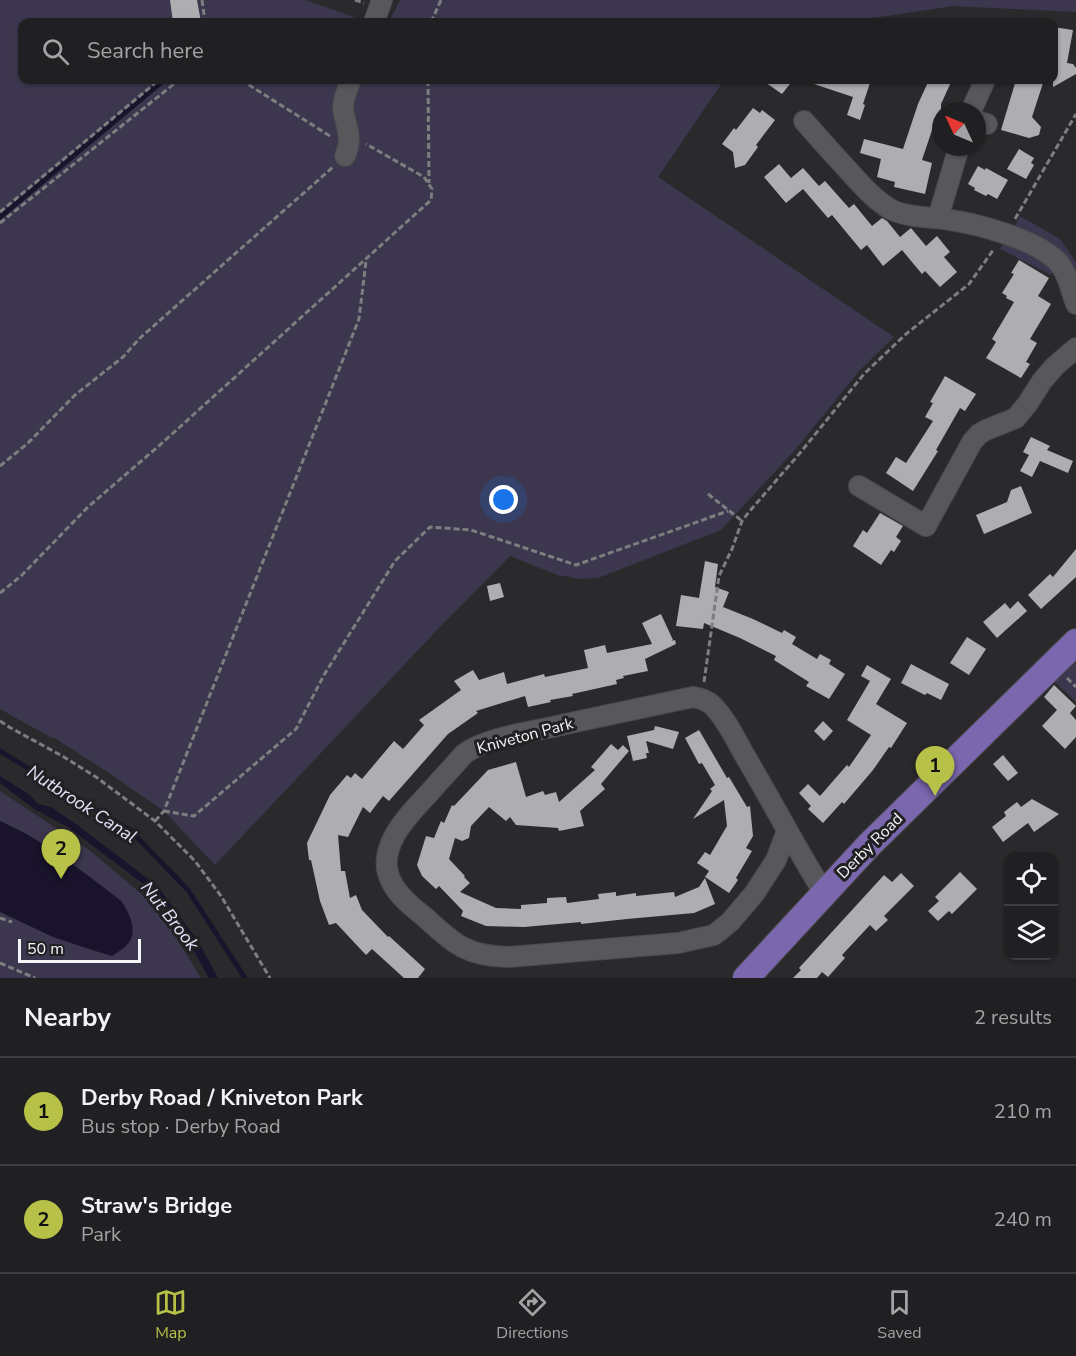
<!DOCTYPE html>
<meta charset="utf-8">
<style>
:root{--surface:#202022;--page:#2d2d2f;--text:#f1f3f6;--muted:#a2a3a5;--line:#3d3e40;--accent:#b8c147}
body{margin:0;font-family:"Nunito Sans",sans-serif;background:var(--page);color:var(--text)}
.controls{position:absolute;right:18px;bottom:18px;display:grid;overflow:hidden;border-radius:12px;box-shadow:0 2px 4px #0004}
.controls button{width:54px;height:54px;display:grid;place-items:center;padding:0;border:0;border-bottom:2px solid var(--line);background:var(--surface);color:var(--text);font:30px sans-serif}
.compass{position:absolute;left:932px;top:102px;width:54px;height:54px;border-radius:50%;background:var(--surface);box-shadow:0 2px 4px #0004;rotate:314deg}
.scale{position:absolute;left:18px;bottom:15px;width:123px;box-sizing:border-box;padding-left:6px;border:3px solid #f5f4f6;border-top:0;font-size:16px;line-height:21px;white-space:nowrap;color:#f5f4f6;-webkit-text-stroke:4px #212023;paint-order:stroke}
.you{position:absolute;left:504px;top:500px;width:21px;height:21px;margin:-15px;border:4px solid #fff;border-radius:50%;background:#1a73e8;box-shadow:0 0 0 9px #1a73e833}
.badge{display:grid;place-items:center;width:39px;height:39px;border-radius:50%;background:var(--accent);color:#111;font-size:20px;font-weight:700}
.pin{position:absolute;translate:-50% -50px;filter:drop-shadow(0 2px 3px #0008)}
.pin::after{content:'';position:absolute;top:32px;width:21px;height:18px;background:inherit;clip-path:polygon(0 0,100% 0,50% 100%)}
.list{margin:0;padding:0;list-style:none}
h2{display:flex;justify-content:space-between;align-items:center;height:78px;margin:0;padding:0 24px;font-size:26px}
h2 small{font-size:20px;font-weight:400;color:var(--muted)}
.list li{display:grid;grid-template-columns:39px 1fr auto;gap:18px;align-items:center;box-sizing:border-box;height:108px;padding:0 24px;border-top:2px solid var(--line)}
.list b{display:block;font-size:22px;white-space:nowrap}
.list p{margin:0;font-size:20px;white-space:nowrap;color:var(--muted)}
.list em{font-size:20px;font-style:normal;color:var(--muted)}
.icon{flex:none;width:33px;height:33px;fill:none;stroke:currentColor;stroke-width:2;stroke-linecap:round;stroke-linejoin:round}
.map{position:relative;flex:none;width:1076px;height:978px;overflow:hidden}
.search{position:absolute;background:var(--surface);box-shadow:0 2px 4px #0004;left:18px;right:18px;top:18px;height:66px;display:flex;align-items:center;gap:15px;box-sizing:border-box;padding:0 21px;border-radius:12px;color:var(--muted);font-size:22px}
.sheet{height:294px;background:var(--surface)}
nav{display:flex;justify-content:space-around;align-items:center;box-sizing:border-box;height:84px;border-top:2px solid var(--line);background:var(--surface);font-size:16px;color:var(--muted)}
nav a{display:grid;justify-items:center;gap:3px}
nav .on{color:var(--accent)}
.map>svg:first-child{display:block}
</style>
<div class="map">
<svg width="1076" height="978" viewBox="0 0 1076 978">
<rect width="100%" height="100%" fill="#2a2a2d"/>
<g fill="#3c374e">
<polygon points="0,0 306,0 367,22 22,22 22,80 724,80 658,177 894,337 860,370 795,450 721,530 598,578 576,579 568,576 560,576 510,556 438,629 215,865 164,811 106,771 53,737 52,738 0,709"/>
<polygon points="400,0 1076,0 1076,12 953,6 887,16 834,22 389,22"/>
<polygon points="1020,216 1060,239 1076,262 1076,273 1050,245 1015,226"/>
<path d="M1004,242C1022,250 1038,259 1053,270L1051,275L1000,249Z"/>
<polygon points="1075,662 1076,663 1076,702 1055,682"/>
<polygon points="0,791 89,850 157,907 201,978 0,978"/>
</g>
<g fill="#19132c">
<polygon points="0,776 30,795 38,804 51,807 76,824 156,885 169,901 179,916 197,939 218,978 209,978 192,948 161,900 146,886 68,827 34,809 0,783"/>
<path d="M0,821C44,840 82,871 120,900C127,908 135,924 132,936C130,945 120,951 112,956L92,950L53,937L0,912Z"/>
</g>
<g fill="none" stroke-linecap="round" stroke-linejoin="round">
<g stroke="#19132c" stroke-width="5">
<polyline points="0,217 164,80"/>
<polyline points="0,751 131,831 188,890 245,978"/>
</g>
</g>
<g fill="#aeadb1">
<polygon points="170,0 197,0 201,22 173,22"/>
<polygon points="1053,27 1073,30 1067,63 1073,64 1076,68 1076,74 1053,87"/>
<polygon points="762,80 793,80 782,94"/>
<polygon points="808,80 871,80 863,104 865,105 860,120 847,115 853,97 808,82"/>
<polygon points="929,80 952,80 941,104 941,126 934,124 922,160 932,163 925,194 894,187 895,182 877,177 881,159 860,153 864,139 903,149 918,104"/>
<polygon points="1016,80 1044,80 1032,117 1041,127 1039,135 1029,138 1001,130"/>
<polygon points="753,108 760,113 762,110 775,120 756,145 758,147 745,165 735,168 733,152 722,144 734,128 736,130"/>
<polygon points="1019,149 1034,158 1031,163 1034,165 1026,179 1007,169"/>
<polygon points="779,164 791,178 803,168 819,186 825,181 849,208 854,204 872,226 882,218 887,221 900,237 911,228 926,246 937,236 950,252 944,257 957,272 940,287 925,271 922,274 902,250 883,266 867,245 861,250 832,215 828,218 803,189 786,203 764,177"/>
<polygon points="978,166 985,170 986,168 1008,180 997,199 988,194 986,196 974,190 975,188 968,184"/>
<polygon points="1019,260 1049,278 1038,296 1051,304 1030,339 1037,343 1026,362 1030,364 1021,378 986,358 996,342 992,339 1014,302 1006,298 1007,296 1002,293 1014,274 1011,273"/>
<polygon points="945,376 976,394 965,411 960,408 936,450 938,451 913,491 886,473 896,457 906,463 933,421 925,417 933,403 930,402"/>
<polygon points="1031,437 1050,446 1047,450 1073,461 1068,473 1040,461 1032,477 1020,471 1029,455 1023,452"/>
<polygon points="1021,486 1032,513 984,534 976,515 1007,502 1011,490"/>
<polygon points="880,513 903,526 896,537 901,541 894,552 891,550 881,565 853,546 863,530 867,533"/>
<polygon points="1076,549 1076,577 1041,609 1028,595 1050,574 1053,577"/>
<polygon points="705,561 718,564 715,587 729,592 723,607 753,619 782,633 784,630 796,637 792,644 817,659 820,654 831,660 829,664 845,674 829,699 806,686 809,682 774,660 776,656 740,638 704,623 703,629 676,626 681,595 699,598"/>
<polygon points="500,583 504,597 490,601 487,586"/>
<polygon points="1018,601 1027,611 997,638 983,622 1005,603 1010,609"/>
<polygon points="661,614 673,640 671,641 675,640 676,644 645,659 648,671 623,676 624,678 616,680 617,684 572,694 573,696 550,700 551,702 528,707 525,696 476,711 478,713 448,734 389,801 383,796 370,813 363,807 348,837 338,835 341,871 345,871 350,898 356,895 362,910 388,937 389,936 425,969 418,978 404,978 372,949 366,955 336,923 329,925 320,901 311,860 309,860 307,843 330,795 347,775 351,778 355,773 362,779 394,741 403,749 424,725 419,720 461,690 454,681 473,670 479,680 504,672 507,684 544,674 545,677 588,668 584,650 605,645 607,653 652,644 642,623"/>
<polygon points="967,637 986,649 969,675 950,663"/>
<polygon points="911,664 949,684 941,700 927,693 925,695 901,683"/>
<polygon points="867,665 891,679 876,704 907,723 891,748 889,747 873,770 844,804 842,802 823,823 808,809 811,806 799,793 808,784 820,796 847,765 849,767 871,735 847,720 870,681 861,676"/>
<polygon points="1054,685 1076,706 1070,713 1076,720 1076,737 1065,749 1042,726 1057,710 1044,697"/>
<polygon points="823,721 833,731 824,741 814,731"/>
<polygon points="655,726 679,732 673,749 646,741 649,753 646,753 647,758 633,761 627,736 654,730"/>
<polygon points="699,730 727,778 729,777 747,807 750,806 753,836 746,848 752,851 736,878 738,880 729,893 705,877 709,871 697,863 705,852 710,855 727,826 724,800 693,819 712,791 710,789 715,785 702,763 699,764 685,738"/>
<polygon points="611,744 618,750 623,745 629,751 601,784 605,789 580,811 584,826 559,831 558,828 516,825 510,817 506,821 489,807 471,826 469,838 462,841 455,838 449,859 465,876 464,877 470,883 460,892 496,908 521,909 521,905 547,903 547,898 566,897 567,903 599,899 598,894 616,892 616,896 636,893 636,896 674,892 675,897 699,887 705,878 715,904 694,913 627,919 581,924 581,922 524,927 486,926 461,916 463,911 439,886 436,889 422,876 417,865 426,836 434,838 441,821 444,823 452,805 454,806 488,770 516,762 526,797 543,791 545,795 556,792 559,802 595,770 591,767"/>
<polygon points="1003,755 1018,773 1008,781 993,764"/>
<polygon points="1032,799 1059,814 1034,832 1028,823 1003,842 992,827 1006,816 1004,812 1017,802 1021,807"/>
<polygon points="960,872 977,889 952,914 949,911 938,921 928,911 939,901 935,897"/>
<polygon points="901,873 914,886 884,916 888,920 876,931 870,925 842,955 845,958 828,977 822,972 817,978 793,978 801,970 799,968 884,875 892,882"/>
</g>
<g fill="none" stroke-linecap="round" stroke-linejoin="round">
<defs>
<g id="minor">
<polyline points="374,22 382,0"/>
<polyline points="971,111 985,80"/>
<path d="M804,121C818,137 832,153 847,169C860,183 873,199 890,209C906,217 926,217 944,219C974,223 1043,240 1061,266C1069,277 1071,291 1076,304"/>
<polyline points="977,121 987,124"/>
<path d="M345,156C354,137 345,126 343,108C343,100 348,87 351,80"/>
<polyline points="938,218 959,147"/>
<polyline points="859,486 926,526 972,442 979,434 986,430 1016,418 1028,403 1042,381 1055,366 1076,348"/>
<path d="M787,831L776,860L754,894L730,922L714,935L678,943L508,957C468,956 455,945 427,919C415,909 400,898 392,883C373,849 409,814 430,792C441,779 453,767 464,754C485,738 530,732 557,726C602,716 647,707 693,697C700,698 708,701 713,706C728,721 737,743 748,761C774,805 797,850 824,893"/>
</g>
<polyline id="major" points="746,978 869,845 1076,642"/>
</defs>
<use href="#minor" stroke="#49484b" stroke-width="22"/>
<use href="#major" stroke="#49484b" stroke-width="28"/>
<g stroke="#7e7d80" stroke-width="3" stroke-dasharray="6 3" stroke-linecap="butt">
<polyline points="202,0 205,22"/>
<polyline points="355,0 364,3"/>
<polyline points="431,22 441,0"/>
<polyline points="241,80 330,136"/>
<polyline points="428,80 429,183"/>
<polyline points="0,212 159,80"/>
<polyline points="1015,219 1076,114"/>
<polyline points="0,223 179,80"/>
<polyline points="0,466 27,444 75,395 123,357 140,338 333,167"/>
<polyline points="708,494 742,521"/>
<polyline points="0,593 21,576 88,507 161,444 431,200 432,189 424,177 366,144"/>
<polyline points="1067,678 1076,687"/>
<polyline points="704,682 719,576 732,549 742,521 749,512 800,453 864,374 906,334 969,284 994,249"/>
<polyline points="0,721 9,727 64,757 96,777 155,821 195,861 221,896 270,978"/>
<polyline points="164,811 194,816 296,729 324,675 395,561 430,527 471,530 576,565 728,511"/>
<polyline points="155,821 164,811 359,319 366,261"/>
<polyline points="0,918 12,922"/>
<polyline points="0,963 35,978"/>
</g>
<use href="#minor" stroke="#58575b" stroke-width="20"/>
<use href="#major" stroke="#7a67ae" stroke-width="26"/>
</g>
<g text-anchor="middle" dominant-baseline="central" stroke-width="6" stroke-linejoin="round" paint-order="stroke">
<g font-size="16" fill="#f5f4f6" stroke="#212023">
<text transform="translate(525 736) rotate(-15)">Kniveton Park</text>
<text transform="translate(870 846) rotate(-45)">Derby Road</text>
</g>
<g font-size="18" font-style="italic" fill="#e4e0f7" stroke="#212023">
<text transform="translate(82 804) rotate(33)">Nutbrook Canal</text>
<text transform="translate(170 916) rotate(52)">Nut Brook</text>
</g>
</g>
</svg>
<div class="controls">
<button><svg class="icon" aria-label="locate" viewBox="0 0 24 24"><circle cx="12" cy="12" r="6"/><path d="M12 2v4M12 18v4M2 12h4M18 12h4"/></svg></button>
<button><svg class="icon" aria-label="layers" viewBox="0 0 24 24"><path d="M12 4l9 5-9 5-9-5zM3 14l9 5 9-5"/></svg></button>
</div>
<svg class="compass" viewBox="-18 -18 36 36"><path d="M0-13l5 13h-10z" fill="#e53935"/><path d="M0 13l5-13h-10z" fill="#a2a3a5"/></svg>
<div class="scale">50 m</div>
<div class="you"></div>
<div class="pin badge" style="left:935px;top:796px">1</div>
<div class="pin badge" style="left:61px;top:879px">2</div>
<div class="search"><svg class="icon" aria-label="search" viewBox="0 0 24 24"><circle cx="10" cy="10" r="6"/><path d="M15 15l6 6"/></svg>Search here</div>
</div>
<section class="sheet">
<h2>Nearby<small>2 results</small></h2>
<ul class="list">
<li><span class="badge">1</span><div><b>Derby Road / Kniveton Park</b><p>Bus stop · Derby Road</p></div><em>210 m</em></li>
<li><span class="badge">2</span><div><b>Straw's Bridge</b><p>Park</p></div><em>240 m</em></li>
</ul>
</section>
<nav>
<a class="on"><svg class="icon" aria-label="map" viewBox="0 0 24 24"><path d="M3 6l6-2 6 2 6-2v14l-6 2-6-2-6 2zM9 4v14M15 6v14"/></svg>Map</a>
<a><svg class="icon" aria-label="directions" viewBox="0 0 24 24"><path d="M12 3l9 9-9 9-9-9zM9 14v-3h6M13 9l2 2-2 2"/></svg>Directions</a>
<a><svg class="icon" aria-label="saved" viewBox="0 0 24 24"><path d="M7 4h10v16l-5-4-5 4z"/></svg>Saved</a>
</nav>
